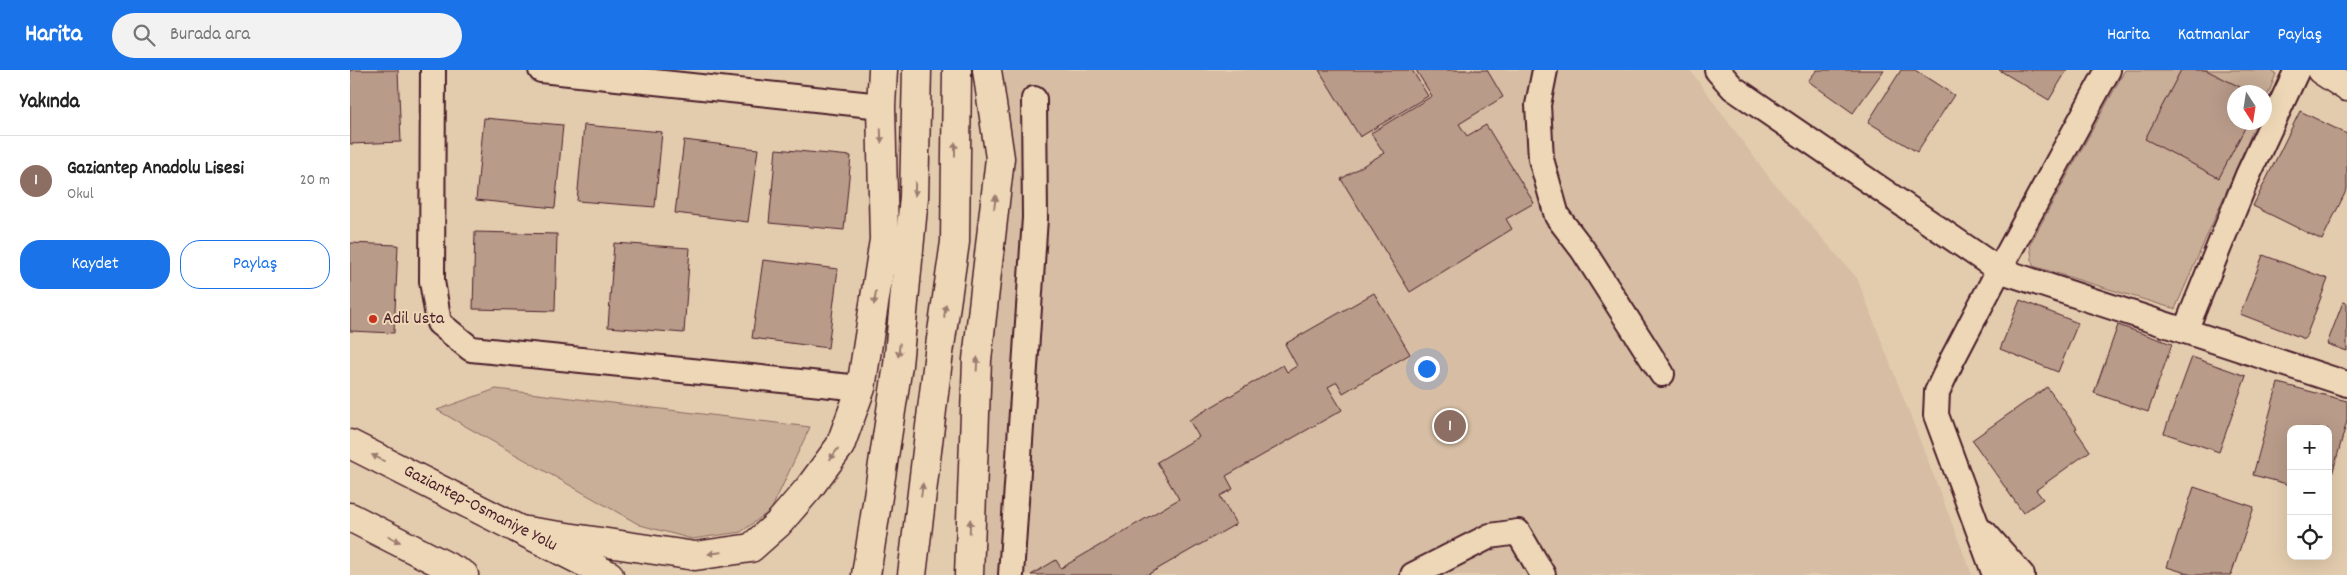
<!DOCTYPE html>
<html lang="tr">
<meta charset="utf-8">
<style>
:root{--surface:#fff;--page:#f2f2f2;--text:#222;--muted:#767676;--line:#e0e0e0;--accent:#1a73e8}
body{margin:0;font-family:Dekko,sans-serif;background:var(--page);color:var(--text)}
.controls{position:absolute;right:15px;bottom:15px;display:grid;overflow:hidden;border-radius:10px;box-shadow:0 5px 20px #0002}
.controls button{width:45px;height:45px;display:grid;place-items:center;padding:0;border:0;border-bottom:1px solid var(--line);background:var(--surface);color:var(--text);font:25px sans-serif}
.compass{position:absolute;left:1877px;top:15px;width:45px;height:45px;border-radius:50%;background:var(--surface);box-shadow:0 5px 20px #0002;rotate:168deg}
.you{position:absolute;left:1076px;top:298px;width:18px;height:18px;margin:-12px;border:4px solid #fff;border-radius:50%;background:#1a73e8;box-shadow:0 0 0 8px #1a73e833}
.badge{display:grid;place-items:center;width:32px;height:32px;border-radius:50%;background:var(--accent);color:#fff;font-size:16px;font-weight:700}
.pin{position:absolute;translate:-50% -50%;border:2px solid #fff;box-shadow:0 1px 5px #0006}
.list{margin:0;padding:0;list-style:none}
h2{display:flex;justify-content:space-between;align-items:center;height:65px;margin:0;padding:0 20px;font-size:21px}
h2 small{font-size:16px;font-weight:400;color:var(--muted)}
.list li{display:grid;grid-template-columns:32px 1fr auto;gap:15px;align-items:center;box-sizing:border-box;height:90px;padding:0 20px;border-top:1px solid var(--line)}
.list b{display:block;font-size:19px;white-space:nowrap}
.list p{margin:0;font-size:16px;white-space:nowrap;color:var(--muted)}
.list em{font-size:16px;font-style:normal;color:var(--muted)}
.actions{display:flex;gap:10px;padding:15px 20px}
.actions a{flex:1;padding:11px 0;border:1px solid var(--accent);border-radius:20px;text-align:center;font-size:18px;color:var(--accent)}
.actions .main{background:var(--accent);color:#fff}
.icon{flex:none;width:28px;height:28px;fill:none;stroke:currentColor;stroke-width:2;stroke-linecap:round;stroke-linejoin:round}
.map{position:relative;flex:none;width:1997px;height:505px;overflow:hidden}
header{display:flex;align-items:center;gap:30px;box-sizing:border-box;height:70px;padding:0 25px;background:var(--accent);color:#fff}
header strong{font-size:24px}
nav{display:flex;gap:28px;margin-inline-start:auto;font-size:18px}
.search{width:350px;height:45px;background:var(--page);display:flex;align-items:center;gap:12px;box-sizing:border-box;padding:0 18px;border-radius:28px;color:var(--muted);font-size:19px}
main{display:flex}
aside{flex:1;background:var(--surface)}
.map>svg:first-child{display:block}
</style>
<header>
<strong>Harita</strong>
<div class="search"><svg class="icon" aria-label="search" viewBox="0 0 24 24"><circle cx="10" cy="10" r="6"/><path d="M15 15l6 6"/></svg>Burada ara</div>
<nav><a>Harita</a><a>Katmanlar</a><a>Paylaş</a></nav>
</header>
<main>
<aside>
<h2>Yakında<small></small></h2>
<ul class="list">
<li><span class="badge" style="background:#8d6e63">1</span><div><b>Gaziantep Anadolu Lisesi</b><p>Okul</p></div><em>20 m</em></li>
</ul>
<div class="actions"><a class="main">Kaydet</a><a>Paylaş</a></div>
</aside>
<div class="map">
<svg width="1997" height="505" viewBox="0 0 1997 505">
<rect width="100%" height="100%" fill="#e3ccae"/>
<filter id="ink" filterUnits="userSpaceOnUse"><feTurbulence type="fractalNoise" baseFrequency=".02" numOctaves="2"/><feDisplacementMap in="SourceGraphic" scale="10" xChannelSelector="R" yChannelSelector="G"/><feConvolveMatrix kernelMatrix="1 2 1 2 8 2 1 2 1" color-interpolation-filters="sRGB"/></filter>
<g filter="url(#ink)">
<polygon fill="#d6bda3" points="658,0 1340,0 1421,110 1507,208 1622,505 627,505 646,6"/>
<g fill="#caaf98" stroke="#8a6762">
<polygon points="1775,0 1920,0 1926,4 1915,32 1914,22 1884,22 1884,52 1906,53 1825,239 1683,196 1680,174"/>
<polygon points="146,319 460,357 421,440 391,462 342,469 290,455 87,340"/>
</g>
<g fill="#b89b89" stroke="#4a1f2b">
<polygon points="0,0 48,0 51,72 0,74"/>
<polygon points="969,0 1062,0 1078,26 1010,67"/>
<polygon points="1066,0 1137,0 1153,27 1109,54 1117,66 1136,55 1184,133 1156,149 1162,159 1060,222 991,109 1034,83 1021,63 1082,26"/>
<polygon points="1467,0 1534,0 1503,43 1458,11"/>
<polygon points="1551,0 1565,0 1604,25 1567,82 1518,52"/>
<polygon points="1649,0 1717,0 1699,30"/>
<polygon points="1831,0 1856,0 1900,22 1884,22 1884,52 1898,52 1869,108 1795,69"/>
<polygon points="1950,41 1997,64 1997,119 1972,170 1903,136"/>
<polygon points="134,48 213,55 205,138 126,130"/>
<polygon points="234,55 312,62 305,137 227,131"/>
<polygon points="334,70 408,79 398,152 325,143"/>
<polygon points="426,79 501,86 494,160 419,153"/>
<polygon points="125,162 207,164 205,241 123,239"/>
<polygon points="0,173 48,175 44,263 0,261"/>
<polygon points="264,173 340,178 334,263 258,257"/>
<polygon points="1913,185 1978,209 1955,269 1890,244"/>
<polygon points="413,190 488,199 478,278 402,268"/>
<polygon points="1024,223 1060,284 993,323 987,312 978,317 992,340 876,406 883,419 870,426 886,454 797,505 681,505 706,490 711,498 829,429 807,392 849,367 839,350 933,295 937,302 947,296 935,274"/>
<polygon points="1670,230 1728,253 1708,302 1650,279"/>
<polygon points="1993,232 1997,233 1997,281 1977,274"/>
<polygon points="1768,255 1822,274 1798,342 1744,323"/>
<polygon points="1842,287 1896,306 1869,382 1814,363"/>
<polygon points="1928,313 1997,331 1997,351 1978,419 1978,359 1941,359 1941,415 1903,405"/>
<polygon points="1697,317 1727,358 1725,359 1740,381 1686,420 1693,429 1673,443 1622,370"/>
<polygon points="1844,417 1904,437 1881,505 1842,505 1817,497"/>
</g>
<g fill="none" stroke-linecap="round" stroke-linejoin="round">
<defs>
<g id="minor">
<polyline points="83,0 82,211 89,253 121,279 511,318"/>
<polyline points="191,0 531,36"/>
<polyline points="1195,0 1188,35 1191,89 1207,146 1233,180 1312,304"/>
<polyline points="1367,0 1383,18 1649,200 1997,314"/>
<polyline points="1835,261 1898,105 1947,0"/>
<polyline points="1635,463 1672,505"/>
<polyline points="661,505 685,148 684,29"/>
<polyline points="1063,505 1140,466 1168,462 1193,505"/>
<polyline points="1645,505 1586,345 1587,322 1602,290 1649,200 1758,0"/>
</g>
<polyline id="tertiary" points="1971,0 1997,17"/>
<g id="trunk">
<polyline points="0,374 259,505"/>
<polyline points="0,447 114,505"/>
<polyline points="170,460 345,486 401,478 428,454 459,418 490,376 511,318 534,170 531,36 533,0"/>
<polyline points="516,505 548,295 564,127 567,0"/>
<polyline points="562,505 588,290 605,172 607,0"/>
<polyline points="619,505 627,290 650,88 637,0"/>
</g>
</defs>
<use href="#minor" stroke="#4a1f2b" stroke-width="28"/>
<use href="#tertiary" stroke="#4a1f2b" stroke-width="31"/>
<use href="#trunk" stroke="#4a1f2b" stroke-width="31"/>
<use href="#minor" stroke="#edd7b6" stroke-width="24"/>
<use href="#tertiary" stroke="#edd7b6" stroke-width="28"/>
<use href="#trunk" stroke="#edd7b6" stroke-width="28"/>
</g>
<defs><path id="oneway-solid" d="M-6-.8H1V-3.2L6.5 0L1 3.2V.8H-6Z" transform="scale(1.25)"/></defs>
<g fill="#9c7b70">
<use href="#oneway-solid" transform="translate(531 66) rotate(88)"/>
<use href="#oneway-solid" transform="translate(605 79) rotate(-90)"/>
<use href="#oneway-solid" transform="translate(565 119) rotate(91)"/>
<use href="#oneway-solid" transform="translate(645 132) rotate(-83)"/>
<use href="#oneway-solid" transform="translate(525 228) rotate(99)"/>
<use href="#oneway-solid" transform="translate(595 241) rotate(-82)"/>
<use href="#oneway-solid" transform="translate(549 280) rotate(96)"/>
<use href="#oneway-solid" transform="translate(627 294) rotate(-87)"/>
<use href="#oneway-solid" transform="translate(484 384) rotate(126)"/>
<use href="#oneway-solid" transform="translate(28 388) rotate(-153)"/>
<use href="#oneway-solid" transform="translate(572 420) rotate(-83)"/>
<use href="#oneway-solid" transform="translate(620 456) rotate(-88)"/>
<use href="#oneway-solid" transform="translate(44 469) rotate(27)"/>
<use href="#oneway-solid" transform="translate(365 483) rotate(172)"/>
</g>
</g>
<circle fill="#c8321e" stroke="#edd7b6" stroke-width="2" cx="23" cy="249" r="5"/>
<g text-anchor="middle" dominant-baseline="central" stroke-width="4" stroke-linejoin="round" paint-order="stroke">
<g font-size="18" fill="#4a1f2b" stroke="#edd7b6" text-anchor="start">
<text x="33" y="249">Adil Usta</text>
</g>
<g font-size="18" fill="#4a1f2b" stroke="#edd7b6">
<text transform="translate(130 439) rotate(27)">Gaziantep-Osmaniye Yolu</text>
</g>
</g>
</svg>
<div class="controls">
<button>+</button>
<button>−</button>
<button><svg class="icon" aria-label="locate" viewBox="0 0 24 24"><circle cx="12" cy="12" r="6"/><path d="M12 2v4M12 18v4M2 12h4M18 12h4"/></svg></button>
</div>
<svg class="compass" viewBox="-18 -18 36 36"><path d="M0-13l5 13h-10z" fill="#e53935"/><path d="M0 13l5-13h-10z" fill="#767676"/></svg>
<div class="you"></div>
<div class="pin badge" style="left:1100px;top:356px;background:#8d6e63">1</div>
</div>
</main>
